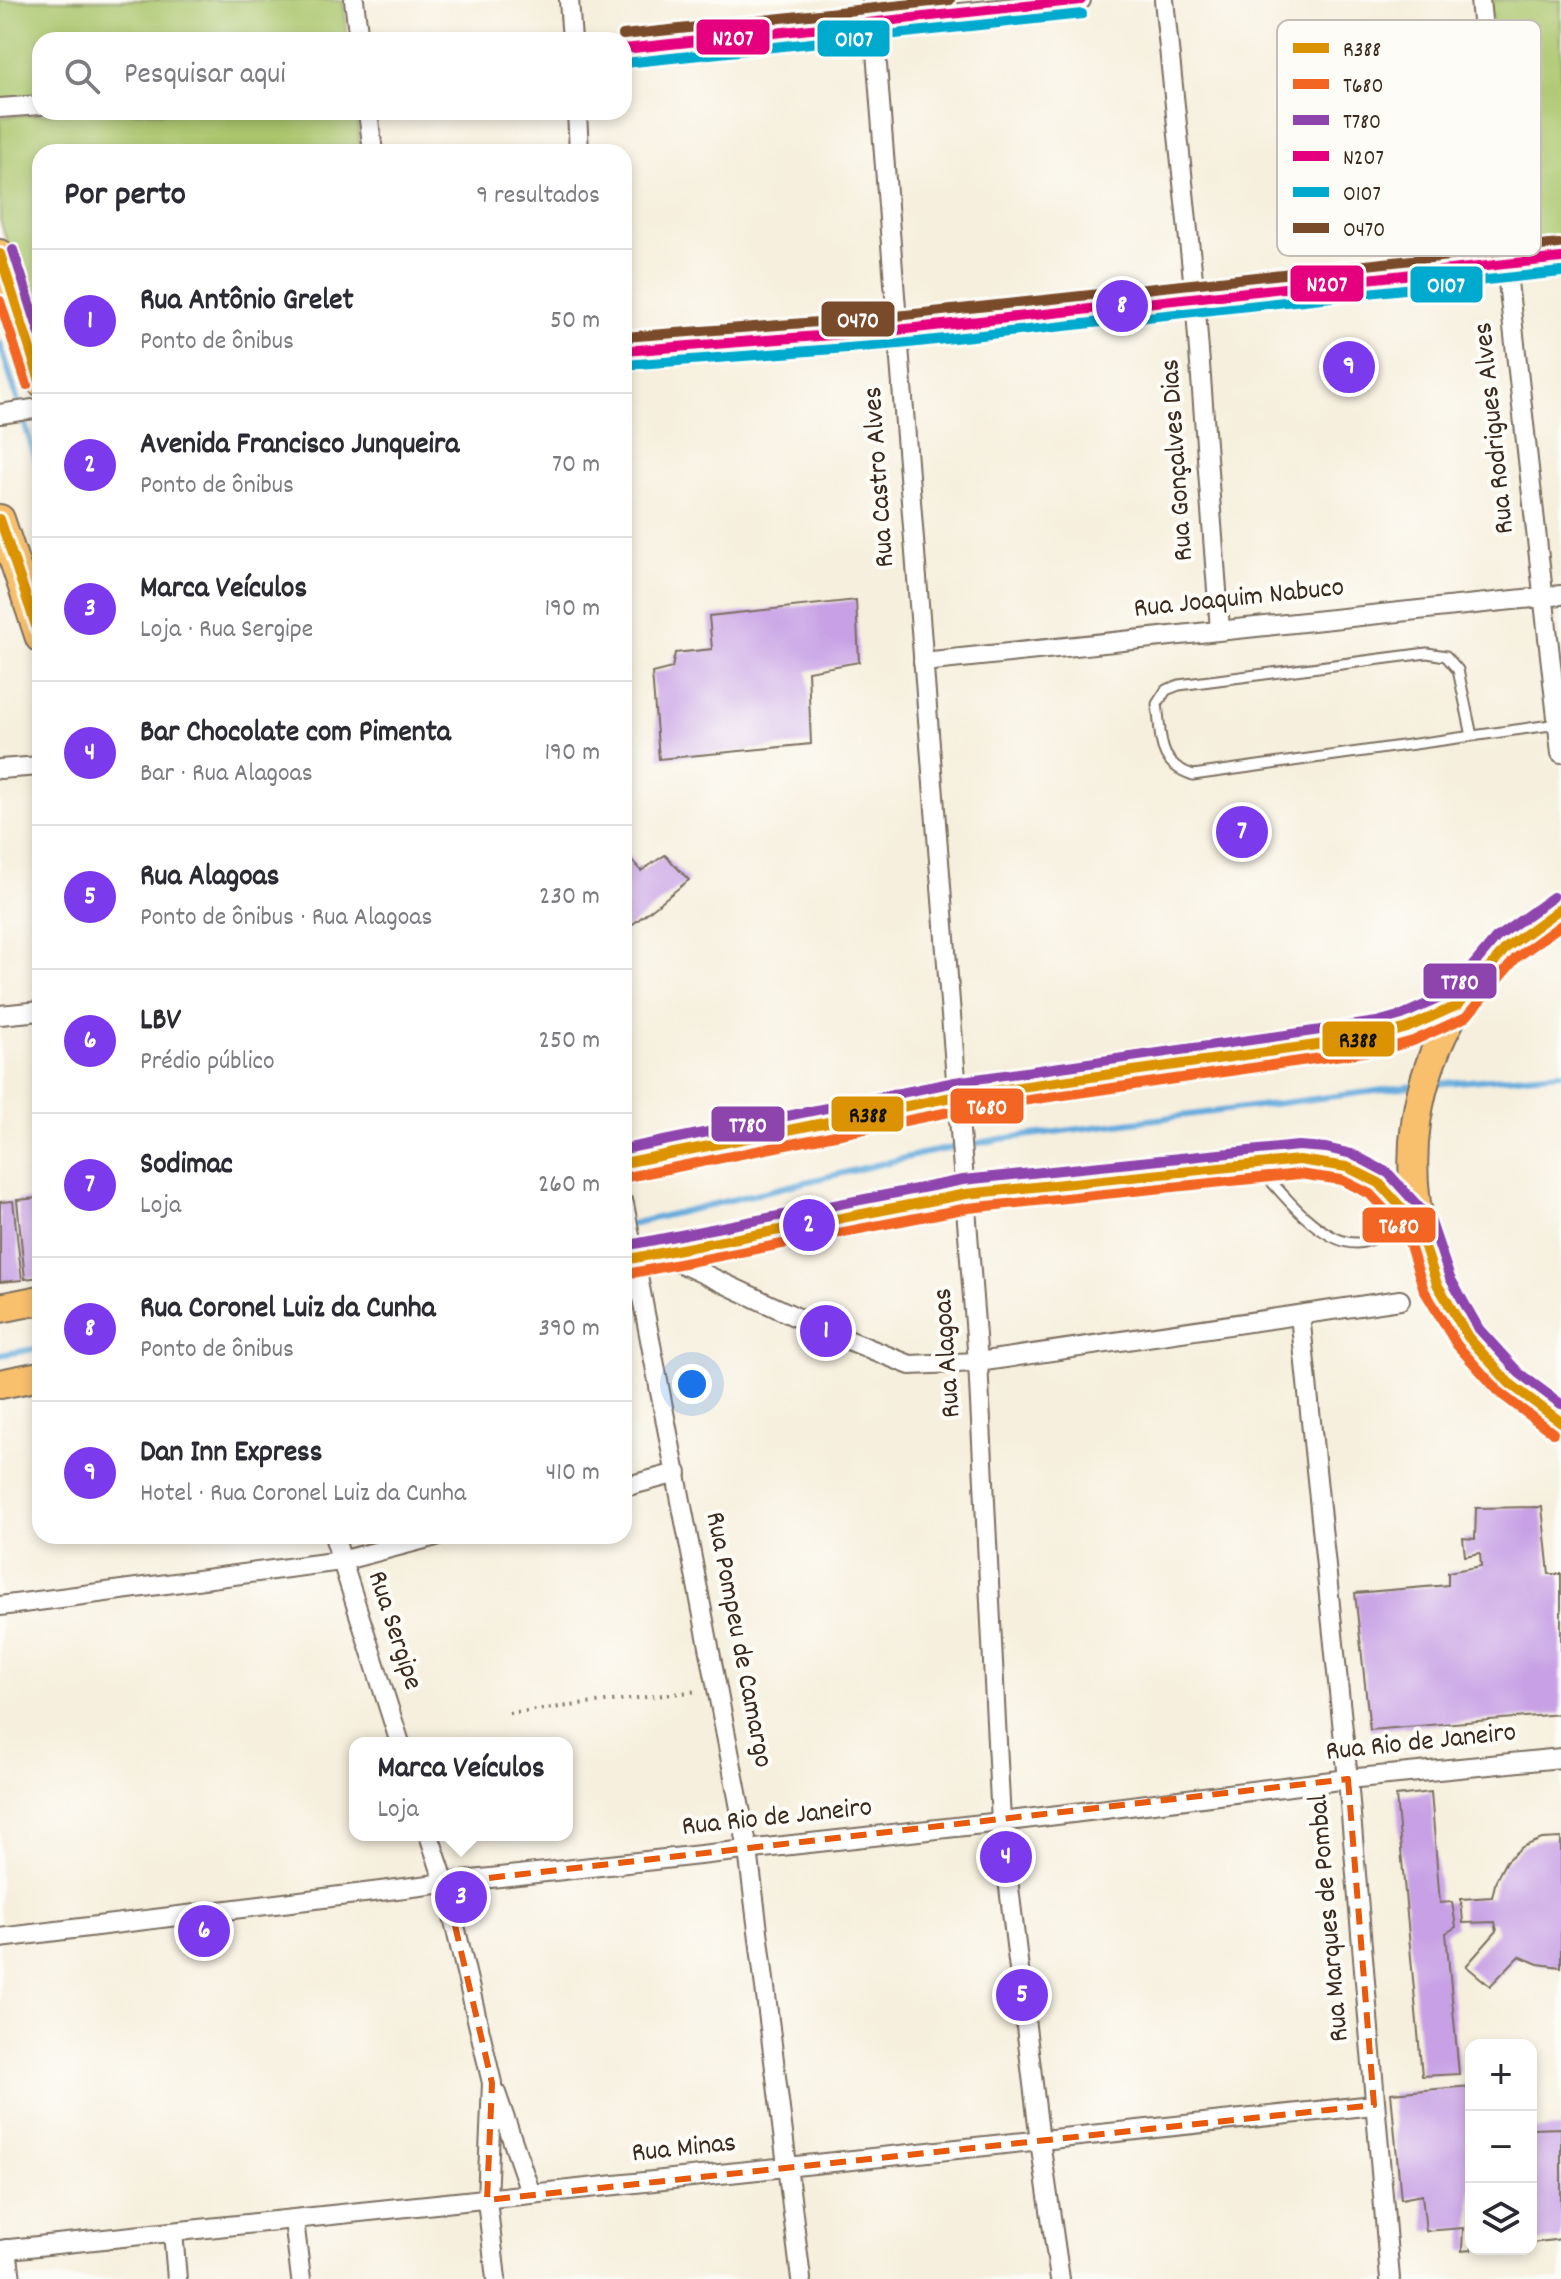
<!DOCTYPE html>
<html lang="pt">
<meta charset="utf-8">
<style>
:root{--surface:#fff;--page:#f2f2f3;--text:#2b2b33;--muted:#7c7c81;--line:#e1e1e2;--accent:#7c3aed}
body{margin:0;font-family:Dekko,sans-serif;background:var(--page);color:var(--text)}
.controls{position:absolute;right:24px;bottom:24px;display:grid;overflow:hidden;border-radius:16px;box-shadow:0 4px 12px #0003}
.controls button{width:72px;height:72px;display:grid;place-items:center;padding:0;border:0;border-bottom:2px solid var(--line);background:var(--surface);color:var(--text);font:40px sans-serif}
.you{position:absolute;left:692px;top:1384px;width:28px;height:28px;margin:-20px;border:6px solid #fff;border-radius:50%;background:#1a73e8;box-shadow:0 0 0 12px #1a73e833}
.badge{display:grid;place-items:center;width:52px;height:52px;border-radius:50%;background:var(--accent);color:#fff;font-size:26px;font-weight:700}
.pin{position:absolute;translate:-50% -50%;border:4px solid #fff;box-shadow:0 2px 8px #0006}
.popup{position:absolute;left:349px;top:1737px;width:224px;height:104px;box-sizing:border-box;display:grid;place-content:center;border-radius:16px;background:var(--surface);filter:drop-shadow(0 2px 6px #0005);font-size:26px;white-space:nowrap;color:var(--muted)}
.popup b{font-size:30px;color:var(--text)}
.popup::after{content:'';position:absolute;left:50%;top:100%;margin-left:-16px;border:16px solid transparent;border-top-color:var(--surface)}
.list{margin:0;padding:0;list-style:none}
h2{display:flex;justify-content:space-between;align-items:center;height:104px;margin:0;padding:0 32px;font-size:34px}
h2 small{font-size:26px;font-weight:400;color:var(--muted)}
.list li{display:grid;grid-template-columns:52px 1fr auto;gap:24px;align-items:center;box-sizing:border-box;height:144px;padding:0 32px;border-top:2px solid var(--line)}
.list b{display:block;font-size:30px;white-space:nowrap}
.list p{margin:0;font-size:26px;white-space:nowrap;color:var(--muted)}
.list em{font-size:26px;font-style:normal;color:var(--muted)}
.icon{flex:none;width:44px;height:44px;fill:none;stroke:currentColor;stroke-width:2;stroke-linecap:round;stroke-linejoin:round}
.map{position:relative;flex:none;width:1561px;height:2279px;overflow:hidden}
.search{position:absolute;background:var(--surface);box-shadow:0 4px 12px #0003;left:32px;top:32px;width:600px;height:88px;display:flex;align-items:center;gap:20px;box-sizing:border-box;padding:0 28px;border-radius:24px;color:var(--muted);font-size:30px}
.panel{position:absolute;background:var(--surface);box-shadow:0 4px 12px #0003;left:32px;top:144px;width:600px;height:1400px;border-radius:24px}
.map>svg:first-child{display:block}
</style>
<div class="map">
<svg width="1561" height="2279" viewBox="0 0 1561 2279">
<rect width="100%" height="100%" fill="#fdfcf7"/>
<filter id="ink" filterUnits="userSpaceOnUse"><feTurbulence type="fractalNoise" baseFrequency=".0125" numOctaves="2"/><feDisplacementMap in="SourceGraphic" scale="16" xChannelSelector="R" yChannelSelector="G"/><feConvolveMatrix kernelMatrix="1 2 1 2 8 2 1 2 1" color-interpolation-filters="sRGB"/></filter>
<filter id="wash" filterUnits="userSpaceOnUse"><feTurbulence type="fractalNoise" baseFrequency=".006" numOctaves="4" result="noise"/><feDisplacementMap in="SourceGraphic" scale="32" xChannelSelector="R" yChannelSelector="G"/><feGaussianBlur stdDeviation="1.8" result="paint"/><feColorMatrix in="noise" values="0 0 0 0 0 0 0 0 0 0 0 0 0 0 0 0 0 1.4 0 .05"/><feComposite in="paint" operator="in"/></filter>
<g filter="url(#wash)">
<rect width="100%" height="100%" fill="#f6efdd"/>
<g fill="#abc66d" stroke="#737846" stroke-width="2">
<polygon points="0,0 343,0 348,40 40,40 40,97 0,100"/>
<polygon points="1489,0 1561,0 1561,249 1514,253"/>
<polygon points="66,112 356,112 361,152 40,152 40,344 0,220 0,117"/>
</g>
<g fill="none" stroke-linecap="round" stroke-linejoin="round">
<g stroke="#66abdc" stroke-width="6">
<polyline points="0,343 40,473"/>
<polyline points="1434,1084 1561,1073"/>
<polyline points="631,1224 926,1153 1000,1139 1415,1086"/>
<polyline points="0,1355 40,1348"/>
</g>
</g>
<g id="blocks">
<g fill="#c7a0e5">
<polygon points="856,600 859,662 808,671 811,744 659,759 652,673 672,668 675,653 712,649 709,616"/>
<polygon points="624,851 641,871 665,855 689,880 624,931"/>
<polygon points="38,1198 40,1277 25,1279 17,1200"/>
<polygon points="13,1201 22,1280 0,1282 0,1202"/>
<polygon points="1542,1507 1549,1574 1561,1574 1561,1714 1370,1730 1355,1593 1448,1585 1448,1572 1481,1566 1480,1553 1465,1556 1463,1538 1475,1539 1476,1508"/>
<polygon points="1431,1792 1440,1903 1452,1902 1456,1927 1446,1933 1459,2074 1422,2076 1396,1796"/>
<polygon points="1561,1838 1561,1967 1538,1964 1519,1956 1490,1986 1466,1966 1497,1931 1495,1922 1463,1923 1461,1899 1492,1897 1496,1880 1506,1861 1522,1847 1542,1839"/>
<polygon points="1471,2086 1471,2250 1462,2251 1463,2228 1426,2231 1422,2195 1401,2199 1391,2093"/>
<polygon points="1561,2128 1561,2239 1531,2243 1531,2129"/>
</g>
</g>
</g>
<g filter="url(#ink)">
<use href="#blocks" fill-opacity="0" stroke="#7c6f61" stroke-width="2"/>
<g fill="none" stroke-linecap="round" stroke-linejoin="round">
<defs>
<g id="service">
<path d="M1472,736L1458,670L1446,656L1427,653L1179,685L1166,690L1157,704C1162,738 1156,763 1193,775L1558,724"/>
<path d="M1260,1168C1280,1192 1321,1243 1356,1243C1375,1243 1391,1226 1404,1215"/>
</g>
<g id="minor">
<polyline points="354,0 359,40"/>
<polyline points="569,0 572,40"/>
<polyline points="872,0 978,1362 1001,1822 1040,2141 1060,2279"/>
<polyline points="1164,0 1195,298 1220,630"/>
<polyline points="1480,0 1506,264 1561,753"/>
<polyline points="624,49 1081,0"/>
<polyline points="0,108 40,105"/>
<polyline points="368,112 373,152"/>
<polyline points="577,112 579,152"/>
<polyline points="624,351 897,330 1561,258"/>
<polyline points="0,414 40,408"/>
<polyline points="923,662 1561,595"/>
<polyline points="0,769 40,766"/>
<polyline points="0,1015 40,1011"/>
<polyline points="624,1204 748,1850 801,2279"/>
<polyline points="659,1253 826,1331 910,1365 978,1362 1400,1300"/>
<polyline points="1300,1315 1348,1779 1390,2279"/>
<polyline points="624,1487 677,1473"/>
<polyline points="334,1536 400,1743"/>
<polyline points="0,1606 341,1561 436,1536"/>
<polyline points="429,1835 445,1883 492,2083 487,2200 496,2279"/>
<polyline points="0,1938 445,1883 1001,1822 1348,1779 1561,1758"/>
<polyline points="496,2093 531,2194"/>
<polyline points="294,2220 301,2279"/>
<polyline points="173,2232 177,2279"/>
<polyline points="7,2249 11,2279"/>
<polyline points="0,2250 1374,2105"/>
</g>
<g id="primary">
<polyline points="0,254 40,381"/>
<polyline points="0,519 40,638"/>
<path d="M1561,908C1522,936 1482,965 1457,1008C1370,1151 1417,1335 1561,1420"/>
<polyline points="624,1163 957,1096 1380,1036 1407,1028 1458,1005"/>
<path d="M624,1260L966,1194L1299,1160C1326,1162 1356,1166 1379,1183C1393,1194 1406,1212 1418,1226"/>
<polyline points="0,1308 40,1300"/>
<polyline points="0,1384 40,1376"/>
</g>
</defs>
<use href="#service" stroke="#7c6f61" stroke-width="13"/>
<use href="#minor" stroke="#7c6f61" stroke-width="22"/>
<use href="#primary" stroke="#7c6f61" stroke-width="32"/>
<polyline stroke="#7c6f61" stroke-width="4" stroke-dasharray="2 6" stroke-linecap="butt" points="509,1713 699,1691"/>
<use href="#service" stroke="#fff" stroke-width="9"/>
<use href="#minor" stroke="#fff" stroke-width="18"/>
<use href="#primary" stroke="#f8bf6c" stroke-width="28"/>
<defs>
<g id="bus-1">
<polyline points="0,254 40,381"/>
<polyline points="0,519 40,638"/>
<polyline points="624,1163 957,1096 1380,1036 1407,1028 1458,1005 1506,948 1561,908"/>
<polyline points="624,1260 966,1194 1299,1160 1347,1167 1379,1183 1418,1226 1437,1284 1468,1337 1509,1383 1561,1422"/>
</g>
<g id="bus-2">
<polyline points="0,301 27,385"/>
<polyline points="627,1177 959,1110 1384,1049 1413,1041 1466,1017 1516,958 1561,925"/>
<polyline points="627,1274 968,1208 1299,1174 1342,1180 1370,1194 1406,1233 1424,1290 1457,1345 1500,1393 1553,1433"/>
</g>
<g id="bus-3">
<polyline points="13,250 40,334"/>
<polyline points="624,1149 955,1082 1377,1022 1402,1015 1449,994 1496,938 1553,897"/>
<polyline points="624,1246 963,1180 1298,1146 1326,1148 1352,1154 1388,1173 1430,1219 1450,1278 1479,1329 1519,1373 1561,1404"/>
</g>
<g id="bus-4">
<polyline points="624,49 1081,0"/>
<polyline points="624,351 897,330 1561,258"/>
</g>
<g id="bus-5">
<polyline points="625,63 1082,14"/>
<polyline points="625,365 899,344 1561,272"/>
</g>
<g id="bus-6">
<polyline points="623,35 950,0"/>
<polyline points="624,337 896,316 1559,244"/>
</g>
</defs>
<use href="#bus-1" stroke="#fdfcf7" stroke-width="16"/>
<use href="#bus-2" stroke="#fdfcf7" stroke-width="16"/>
<use href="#bus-3" stroke="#fdfcf7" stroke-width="16"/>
<use href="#bus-4" stroke="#fdfcf7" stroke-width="16"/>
<use href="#bus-5" stroke="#fdfcf7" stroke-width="16"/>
<use href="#bus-6" stroke="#fdfcf7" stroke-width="16"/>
<use href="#bus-1" stroke="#db9304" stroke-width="10"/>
<use href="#bus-2" stroke="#f26522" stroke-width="10"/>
<use href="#bus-3" stroke="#8e44ad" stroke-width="10"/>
<use href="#bus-4" stroke="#e5007d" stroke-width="10"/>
<use href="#bus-5" stroke="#00a9ce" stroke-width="10"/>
<use href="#bus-6" stroke="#7a4b2a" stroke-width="10"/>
</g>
</g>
<path fill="none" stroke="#e8590c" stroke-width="6" stroke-dasharray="16 10" stroke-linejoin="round" d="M1348,1779L1374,2105L487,2200L492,2083L445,1883Z"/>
<g text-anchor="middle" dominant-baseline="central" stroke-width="8" stroke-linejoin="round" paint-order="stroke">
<g font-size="28" fill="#3b2a1e" stroke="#fdfcf7">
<text transform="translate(1496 428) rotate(-96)">Rua Rodrigues Alves</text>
<text transform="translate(1179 460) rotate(-94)">Rua Gonçalves Dias</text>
<text transform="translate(881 477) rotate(-94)">Rua Castro Alves</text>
<text transform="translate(1239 600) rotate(-6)">Rua Joaquim Nabuco</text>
<text transform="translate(949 1353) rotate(-94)">Rua Alagoas</text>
<text transform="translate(393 1631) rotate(72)">Rua Sergipe</text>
<text transform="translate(737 1640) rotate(79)">Rua Pompeu de Camargo</text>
<text transform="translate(1421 1744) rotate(-6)">Rua Rio de Janeiro</text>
<text transform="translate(777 1819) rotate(-6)">Rua Rio de Janeiro</text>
<text transform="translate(1331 1918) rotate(-95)">Rua Marques de Pombal</text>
<text transform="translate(684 2150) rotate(-6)">Rua Minas</text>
</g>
</g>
<rect x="1277" y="20" width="264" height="236" rx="12" fill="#fdfcf7" stroke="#c3bdb6" stroke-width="2"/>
<rect x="1293" y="43" width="36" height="10" fill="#db9304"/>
<rect x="1293" y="79" width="36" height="10" fill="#f26522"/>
<rect x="1293" y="115" width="36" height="10" fill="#8e44ad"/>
<rect x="1293" y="151" width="36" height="10" fill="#e5007d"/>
<rect x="1293" y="187" width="36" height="10" fill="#00a9ce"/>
<rect x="1293" y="223" width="36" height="10" fill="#7a4b2a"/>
<g font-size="22" fill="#3b2a1e">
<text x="1343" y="56">R388</text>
<text x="1343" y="92">T680</text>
<text x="1343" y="128">T780</text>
<text x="1343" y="164">N207</text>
<text x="1343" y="200">O107</text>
<text x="1343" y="236">O470</text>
</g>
<g stroke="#fdfcf7" stroke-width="3">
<rect x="695" y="18" width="76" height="38" rx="8" fill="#e5007d"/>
<rect x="816" y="19" width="75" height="39" rx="8" fill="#00a9ce"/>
<rect x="1289" y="264" width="76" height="39" rx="8" fill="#e5007d"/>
<rect x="1409" y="265" width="75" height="39" rx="8" fill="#00a9ce"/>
<rect x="820" y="300" width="76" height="38" rx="8" fill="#7a4b2a"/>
<rect x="1422" y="962" width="76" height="38" rx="8" fill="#8e44ad"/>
<rect x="1321" y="1020" width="75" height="38" rx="8" fill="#db9304"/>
<rect x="949" y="1087" width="76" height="38" rx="8" fill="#f26522"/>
<rect x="830" y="1095" width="75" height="38" rx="8" fill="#db9304"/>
<rect x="710" y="1105" width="76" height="38" rx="8" fill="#8e44ad"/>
<rect x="1361" y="1206" width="76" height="38" rx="8" fill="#f26522"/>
</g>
<g font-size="22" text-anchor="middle" font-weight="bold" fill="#fff">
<text x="733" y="45">N207</text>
<text x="854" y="46">O107</text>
<text x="1327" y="291">N207</text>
<text x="1446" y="292">O107</text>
<text x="858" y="327">O470</text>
<text x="1460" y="989">T780</text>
<text x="987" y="1114">T680</text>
<text x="748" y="1132">T780</text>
<text x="1399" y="1233">T680</text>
</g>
<g font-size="22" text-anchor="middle" font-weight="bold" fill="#111">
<text x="1358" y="1047">R388</text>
<text x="868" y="1122">R388</text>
</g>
</svg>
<div class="controls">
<button>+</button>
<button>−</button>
<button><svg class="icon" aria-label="layers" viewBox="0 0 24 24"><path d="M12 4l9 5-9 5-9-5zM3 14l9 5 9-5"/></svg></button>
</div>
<div class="you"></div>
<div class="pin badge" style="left:826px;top:1331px">1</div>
<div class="pin badge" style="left:809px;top:1225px">2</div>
<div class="pin badge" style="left:461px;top:1897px">3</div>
<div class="popup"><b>Marca Veículos</b>Loja</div>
<div class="pin badge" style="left:1006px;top:1857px">4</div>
<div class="pin badge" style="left:1022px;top:1995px">5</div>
<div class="pin badge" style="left:204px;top:1931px">6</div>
<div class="pin badge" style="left:1242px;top:832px">7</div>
<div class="pin badge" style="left:1122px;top:306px">8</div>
<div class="pin badge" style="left:1349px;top:367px">9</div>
<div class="search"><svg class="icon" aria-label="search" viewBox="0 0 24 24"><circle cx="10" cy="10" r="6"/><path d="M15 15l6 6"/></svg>Pesquisar aqui</div>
<section class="panel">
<h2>Por perto<small>9 resultados</small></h2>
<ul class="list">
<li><span class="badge">1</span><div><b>Rua Antônio Grelet</b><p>Ponto de ônibus</p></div><em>50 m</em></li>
<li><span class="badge">2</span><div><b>Avenida Francisco Junqueira</b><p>Ponto de ônibus</p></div><em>70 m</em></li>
<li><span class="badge">3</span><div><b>Marca Veículos</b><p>Loja · Rua Sergipe</p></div><em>190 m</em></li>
<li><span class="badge">4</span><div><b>Bar Chocolate com Pimenta</b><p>Bar · Rua Alagoas</p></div><em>190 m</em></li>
<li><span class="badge">5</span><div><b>Rua Alagoas</b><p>Ponto de ônibus · Rua Alagoas</p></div><em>230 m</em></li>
<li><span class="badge">6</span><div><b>LBV</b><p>Prédio público</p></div><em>250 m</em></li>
<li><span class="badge">7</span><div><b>Sodimac</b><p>Loja</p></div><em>260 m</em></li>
<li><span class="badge">8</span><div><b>Rua Coronel Luiz da Cunha</b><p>Ponto de ônibus</p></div><em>390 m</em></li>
<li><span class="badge">9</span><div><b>Dan Inn Express</b><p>Hotel · Rua Coronel Luiz da Cunha</p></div><em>410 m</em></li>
</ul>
</section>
</div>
